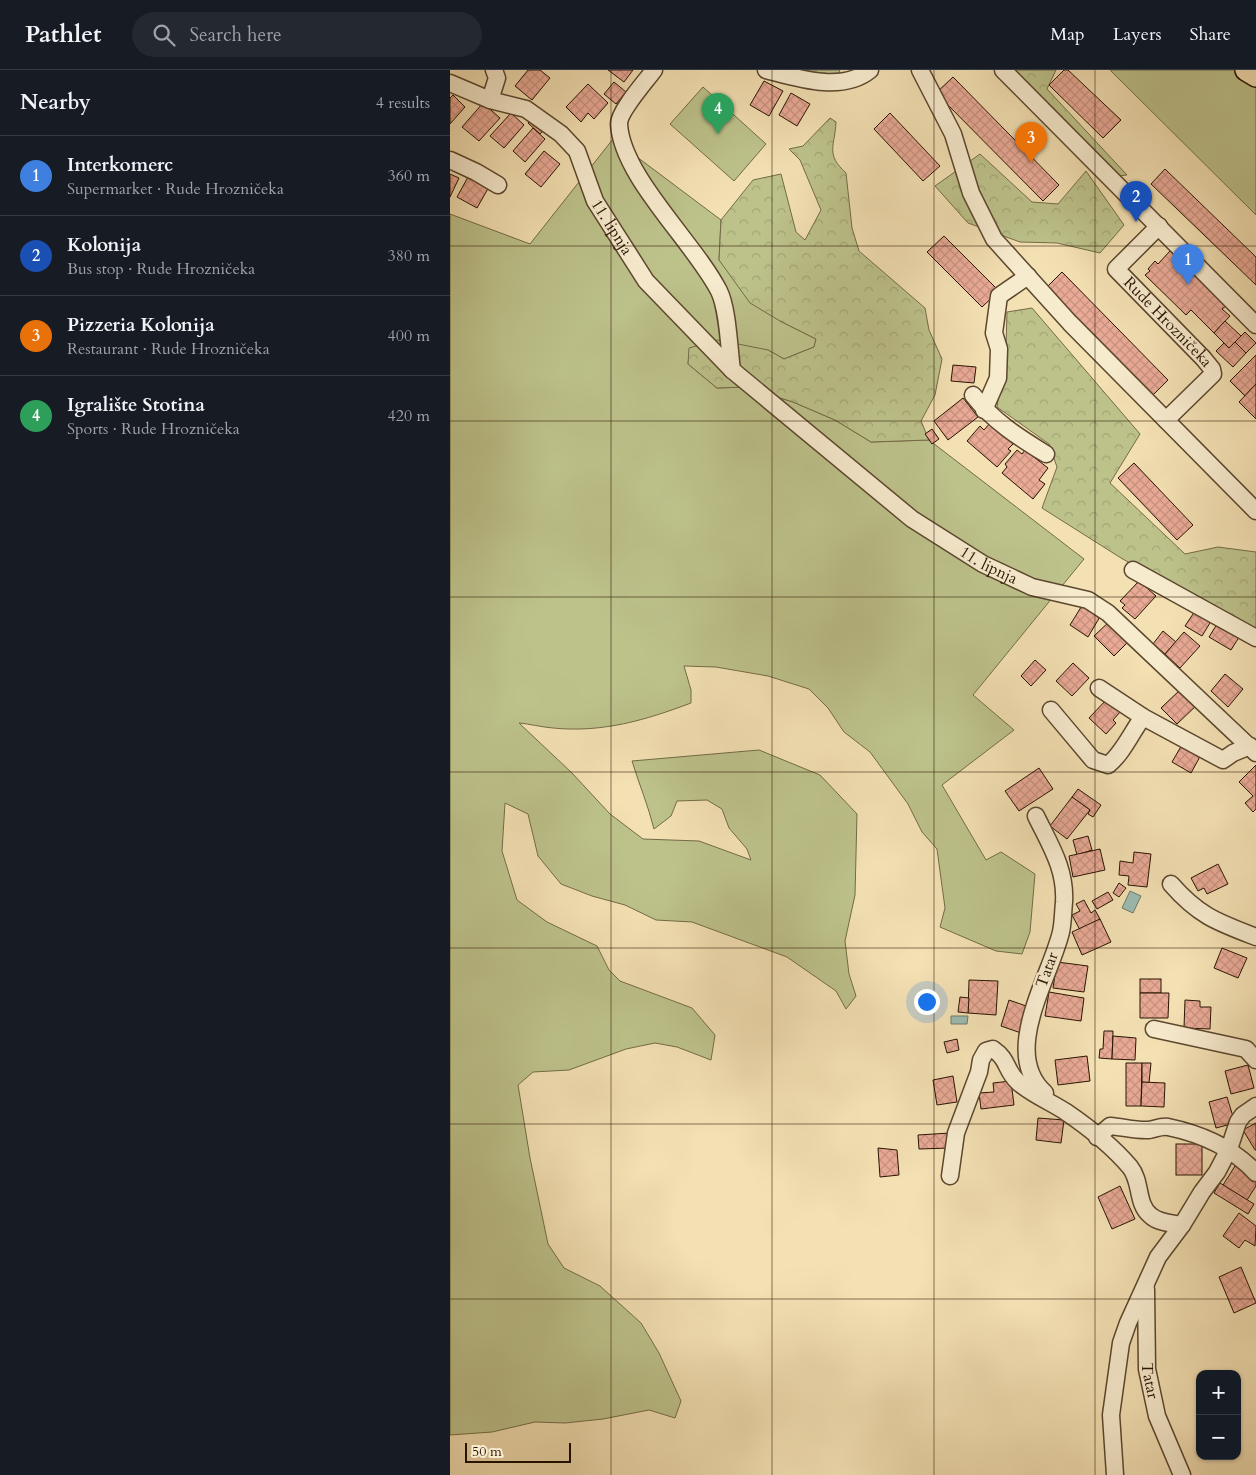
<!DOCTYPE html>
<meta charset="utf-8">
<style>
:root{--surface:#171b24;--page:#242831;--text:#f1f3f6;--muted:#9ea1a6;--line:#363941;--accent:#d93025}
body{margin:0;font-family:Cardo,serif;background:var(--page);color:var(--text)}
.controls{position:absolute;right:15px;bottom:15px;display:grid;overflow:hidden;border-radius:10px;box-shadow:0 1px 4px #0004}
.controls button{width:45px;height:45px;display:grid;place-items:center;padding:0;border:0;border-bottom:1px solid var(--line);background:var(--surface);color:var(--text);font:25px sans-serif}
.scale{position:absolute;left:15px;bottom:12px;width:106px;box-sizing:border-box;padding-left:5px;border:2px solid #291402;border-top:0;font-size:14px;line-height:18px;white-space:nowrap;color:#291402;-webkit-text-stroke:4px #f7ebce;paint-order:stroke}
.you{position:absolute;left:476px;top:931px;width:18px;height:18px;margin:-12px;border:4px solid #fff;border-radius:50%;background:#1a73e8;box-shadow:0 0 0 8px #1a73e833}
.badge{display:grid;place-items:center;width:32px;height:32px;border-radius:50%;background:var(--accent);color:#fff;font-size:16px;font-weight:700}
.pin{position:absolute;translate:-50% -41px;filter:drop-shadow(0 1px 2px #0008)}
.pin::after{content:'';position:absolute;top:26px;width:18px;height:15px;background:inherit;clip-path:polygon(0 0,100% 0,50% 100%)}
.list{margin:0;padding:0;list-style:none}
h2{display:flex;justify-content:space-between;align-items:center;height:65px;margin:0;padding:0 20px;font-size:21px}
h2 small{font-size:16px;font-weight:400;color:var(--muted)}
.list li{display:grid;grid-template-columns:32px 1fr auto;gap:15px;align-items:center;box-sizing:border-box;height:80px;padding:0 20px;border-top:1px solid var(--line)}
.list b{display:block;font-size:19px;white-space:nowrap}
.list p{margin:0;font-size:16px;white-space:nowrap;color:var(--muted)}
.list em{font-size:16px;font-style:normal;color:var(--muted)}
.icon{flex:none;width:28px;height:28px;fill:none;stroke:currentColor;stroke-width:2;stroke-linecap:round;stroke-linejoin:round}
.map{position:relative;flex:none;width:806px;height:1405px;overflow:hidden}
header{display:flex;align-items:center;gap:30px;box-sizing:border-box;height:70px;padding:0 25px;background:var(--surface);border-bottom:1px solid var(--line)}
header strong{font-size:24px}
nav{display:flex;gap:28px;margin-inline-start:auto;font-size:18px}
.search{width:350px;height:45px;background:var(--page);display:flex;align-items:center;gap:12px;box-sizing:border-box;padding:0 18px;border-radius:28px;color:var(--muted);font-size:19px}
main{display:flex}
aside{flex:1;background:var(--surface)}
.map>svg:first-child{display:block}
</style>
<header>
<strong>Pathlet</strong>
<div class="search"><svg class="icon" aria-label="search" viewBox="0 0 24 24"><circle cx="10" cy="10" r="6"/><path d="M15 15l6 6"/></svg>Search here</div>
<nav><a>Map</a><a>Layers</a><a>Share</a></nav>
</header>
<main>
<aside>
<h2>Nearby<small>4 results</small></h2>
<ul class="list">
<li><span class="badge" style="background:#3f7fe0">1</span><div><b>Interkomerc</b><p>Supermarket · Rude Hrozničeka</p></div><em>360 m</em></li>
<li><span class="badge" style="background:#1a4fb4">2</span><div><b>Kolonija</b><p>Bus stop · Rude Hrozničeka</p></div><em>380 m</em></li>
<li><span class="badge" style="background:#e8710a">3</span><div><b>Pizzeria Kolonija</b><p>Restaurant · Rude Hrozničeka</p></div><em>400 m</em></li>
<li><span class="badge" style="background:#2e9e5b">4</span><div><b>Igralište Stotina</b><p>Sports · Rude Hrozničeka</p></div><em>420 m</em></li>
</ul>
</aside>
<div class="map">
<svg width="806" height="1405" viewBox="0 0 806 1405">
<defs>
<pattern id="forest-crowns" width="20" height="18" patternUnits="userSpaceOnUse" patternTransform="scale(1.25)"><rect width="20" height="18" fill="#bdc28b"/><path d="M2 6a3 3 0 1 1 6 0M12 15a3 3 0 1 1 6 0" fill="none" stroke="#a2a676"/></pattern>
<pattern id="building-cross-hatch" width="8" height="8" patternUnits="userSpaceOnUse" patternTransform="scale(1.25)"><rect width="8" height="8" fill="#e9aa96"/><path d="M0 0l8 8M0 8l8-8" fill="none" stroke="#c89180"/></pattern>
</defs>
<rect width="100%" height="100%" fill="#f3e0b3"/>
<filter id="stains"><feTurbulence type="fractalNoise" baseFrequency=".004" numOctaves="4"/><feColorMatrix values="0 0 0 0 .2 0 0 0 0 .09 0 0 0 0 .02 0 0 0 .5 -.17"/></filter>
<radialGradient id="worn" r=".72"><stop offset=".6" stop-color="#630" stop-opacity="0"/><stop offset="1" stop-color="#630" stop-opacity=".3"/></radialGradient>
<g fill="#bdc28b" stroke="#736b46">
<polygon points="660,0 806,0 806,145"/>
<polygon points="253,17 316,74 284,111 220,54"/>
<path d="M163,69L271,150L269,190L330,251L366,269L364,277L334,289L318,280L240,278L238,294L267,318L295,317L343,332L385,350L421,372L479,370L634,489L523,625L564,660L492,715L536,790L551,782L585,804L580,862L572,884L546,881L490,857L495,838L487,779L472,762L458,734L420,682L394,662L378,638L359,619L318,606L266,597L234,596L241,620V633C196,650 152,663 103,658C91,657 80,654 69,653L122,703L160,744L193,769L249,771L301,790L297,779L279,758L272,739L257,730L227,731L221,746L204,759C198,735 189,714 182,691L309,680L370,705L407,744L405,825L395,871L399,904L406,926L396,939L386,921L337,887L242,852L206,850L175,835L142,826L111,814L88,786L78,744L55,733L52,781L67,830L97,852L147,876L159,900L170,911L242,938L265,965L261,990L227,977L205,973L176,979L119,1000L83,1002L68,1015L80,1088L98,1174L114,1198L150,1216L191,1253L209,1283L231,1331L225,1348L199,1340L153,1349L115,1353L85,1352L42,1362L0,1365V144L80,174Z"/>
</g>
<g fill="url(#forest-crowns)" stroke="#736b46">
<polygon points="351,0 390,0 388,5"/>
<polygon points="560,0 606,0 597,19 677,105 668,106"/>
<path d="M380,48L386,52C385,76 375,84 396,103L402,158L409,181L475,238L479,260L492,289L485,325L471,351L479,370L421,372L385,350L343,332L295,317L267,318L238,294L239,278L268,270L318,280L334,289L364,277L366,269L330,251L300,233L269,190L271,150L303,110L331,104L346,162L355,170L371,140L350,90L339,79L353,76Z"/>
<polygon points="530,84 582,132 608,134 636,101 674,155 650,183 607,173 570,172 518,153 485,116"/>
<polygon points="582,238 690,364 660,413 735,484 768,477 806,482 806,564 671,488 592,438 607,397 599,374 547,337 556,277 557,242"/>
</g>
<g fill="#9cbcb2" stroke="#6e796c">
<polygon points="680,821 691,826 683,843 672,838"/>
<polygon points="501,946 518,946 517,954 501,954"/>
</g>
<g fill="url(#building-cross-hatch)" stroke="#291402">
<polygon points="78,0 90,0 100,8 82,30 65,16"/>
<polygon points="158,0 183,0 174,12"/>
<polygon points="614,0 618,0 671,50 653,68 599,15"/>
<polygon points="503,7 609,115 593,131 486,23"/>
<polygon points="314,11 333,21 319,46 300,35"/>
<polygon points="164,12 176,22 166,34 154,24"/>
<polygon points="138,14 158,33 144,49 138,43 131,52 116,37"/>
<polygon points="341,23 360,34 347,56 329,45"/>
<polygon points="3,25 15,37 0,54 0,28"/>
<polygon points="33,33 50,48 29,71 12,57"/>
<polygon points="61,43 74,55 54,78 40,66"/>
<polygon points="440,43 490,96 473,111 424,59"/>
<polygon points="83,47 95,58 90,64 78,53"/>
<polygon points="83,58 95,69 75,92 63,81"/>
<polygon points="94,81 110,94 91,117 75,104"/>
<polygon points="715,99 806,187 806,215 701,114"/>
<polygon points="0,104 9,108 0,127"/>
<polygon points="13,105 40,115 27,138 7,127 18,107"/>
<polygon points="494,166 549,221 532,237 477,182"/>
<polygon points="720,181 776,236 772,239 780,246 764,263 741,240 736,245 695,205 700,201 698,199 705,191 708,194"/>
<polygon points="612,202 718,310 702,326 595,219"/>
<polygon points="775,251 791,266 779,278 764,263"/>
<polygon points="795,262 806,273 796,283 785,272"/>
<polygon points="785,272 796,283 783,297 766,281 774,273 779,278"/>
<polygon points="806,285 806,314 795,326 780,311"/>
<polygon points="503,295 526,297 524,313 501,311"/>
<polygon points="806,314 806,349 789,332"/>
<polygon points="513,328 528,347 498,370 484,351"/>
<polygon points="540,353 563,374 558,379 561,381 547,397 517,371 530,356 534,360"/>
<polygon points="482,359 489,369 482,374 475,364"/>
<polygon points="567,380 572,384 575,380 598,398 589,410 595,414 583,429 552,403 557,397 555,394"/>
<polygon points="684,393 743,455 727,470 668,408"/>
<polygon points="689,511 706,526 685,549 672,538 675,535 670,531"/>
<polygon points="633,534 651,545 638,567 620,555"/>
<polygon points="747,538 763,548 752,566 735,556"/>
<polygon points="661,550 680,570 664,586 644,566"/>
<polygon points="769,551 791,564 781,580 759,567"/>
<polygon points="713,561 726,572 715,584 703,574"/>
<polygon points="734,562 750,576 730,598 715,584"/>
<polygon points="585,590 596,600 581,616 571,606"/>
<polygon points="623,593 639,608 622,626 606,611"/>
<polygon points="775,604 793,619 778,637 761,621"/>
<polygon points="732,618 748,634 727,654 711,638"/>
<polygon points="657,629 671,641 663,650 666,653 656,664 639,648"/>
<polygon points="733,673 752,683 741,703 722,692"/>
<polygon points="806,695 806,739 803,742 795,733 803,726 789,712"/>
<polygon points="589,698 603,719 569,741 555,721"/>
<polygon points="628,719 651,735 643,747 638,744 640,740 622,727"/>
<polygon points="622,727 640,740 617,769 600,756"/>
<polygon points="638,766 642,780 627,785 623,770"/>
<polygon points="650,779 655,800 623,807 619,786"/>
<polygon points="684,782 701,784 697,817 678,815 679,806 669,805 670,791 683,793"/>
<polygon points="768,794 778,814 757,824 754,818 748,821 741,808"/>
<polygon points="669,813 676,818 669,827 663,823"/>
<polygon points="658,822 663,830 647,839 642,831"/>
<polygon points="634,830 641,843 645,840 650,849 630,860 622,845 630,841 626,834"/>
<polygon points="650,849 661,872 632,885 622,862"/>
<polygon points="772,878 797,888 788,908 764,898"/>
<polygon points="607,892 638,896 634,922 603,918"/>
<rect x="690" y="909" width="21" height="14"/>
<polygon points="519,910 548,911 546,945 518,943"/>
<polygon points="599,922 634,928 631,951 595,946"/>
<polygon points="690,923 719,923 718,948 690,948"/>
<polygon points="510,927 519,928 518,943 508,942"/>
<polygon points="559,930 579,937 571,963 551,956"/>
<polygon points="735,930 750,931 750,937 761,937 760,959 734,958"/>
<polygon points="654,961 663,961 662,989 649,988 650,979 653,979"/>
<polygon points="663,966 686,968 685,990 662,989"/>
<polygon points="507,969 509,980 497,983 494,972"/>
<polygon points="637,986 640,1011 608,1015 605,990"/>
<polygon points="676,993 692,993 691,1036 676,1036"/>
<polygon points="692,993 701,993 699,1013 692,1012"/>
<polygon points="798,995 804,1018 781,1024 775,1001"/>
<polygon points="503,1006 507,1032 487,1035 483,1010"/>
<polygon points="561,1011 564,1035 531,1039 529,1023 544,1022 543,1013"/>
<polygon points="692,1012 715,1013 714,1037 691,1036"/>
<polygon points="777,1027 785,1053 766,1058 759,1032"/>
<polygon points="588,1048 614,1050 611,1073 586,1070"/>
<polygon points="806,1053 806,1080 805,1080 793,1060"/>
<polygon points="500,1063 500,1078 469,1079 468,1065"/>
<rect x="726" y="1074" width="26" height="31"/>
<polygon points="428,1078 447,1080 449,1105 430,1107"/>
<polygon points="785,1096 806,1110 806,1116 797,1130 773,1115"/>
<polygon points="770,1113 804,1134 798,1144 764,1123"/>
<polygon points="670,1116 685,1149 662,1159 648,1127"/>
<polygon points="789,1143 806,1156 805,1176 795,1170 789,1178 773,1166"/>
<polygon points="791,1197 806,1233 784,1243 769,1207"/>
</g>
<g fill="none" stroke-linecap="round" stroke-linejoin="round">
<defs>
<g id="minor">
<path d="M204,0C196,11 169,41 169,54C172,107 244,172 269,221C278,239 279,279 282,300"/>
<path d="M316,0C347,8 392,23 420,0"/>
<polyline points="470,0 503,64 521,123 544,169 620,253 806,441"/>
<polyline points="553,0 806,255"/>
<path id="s1" d="M0,13L40,30L76,39L111,64L127,81L145,131L196,211L282,300L462,449L533,494L582,517L638,530L658,543L806,683"/>
<polyline points="40,30 47,8 44,0"/>
<polyline points="0,90 26,102 48,115"/>
<path id="s2" d="M709,156L666,199L753,288L762,299L763,304L716,350"/>
<path d="M523,325C543,351 568,367 596,384"/>
<polyline points="534,340 548,308 549,279 544,263 549,226 578,206"/>
<polyline points="683,500 806,568"/>
<polyline points="649,618 693,647 773,690 783,683 800,676"/>
<path d="M601,640L643,690L658,695C673,683 681,663 693,647"/>
<path d="M586,746C600,775 616,799 614,832C613,842 613,853 611,862C600,908 550,983 595,1023"/>
<path d="M721,814C749,846 767,852 806,867"/>
<polyline points="704,959 796,979 806,990"/>
<path d="M647,1067L660,1056C673,1057 686,1061 699,1060C705,1059 711,1056 718,1057C752,1064 783,1078 806,1103"/>
<path d="M500,1106L506,1063L529,1002L531,990L536,981L543,979C559,990 555,1000 568,1012C581,1024 601,1032 616,1042C638,1057 663,1077 680,1097C692,1112 686,1133 700,1145C708,1153 721,1153 732,1155"/>
<path id="s3" d="M696,1219L697,1299L707,1346L732,1405"/>
<polyline points="665,1405 661,1345 671,1273 678,1253 708,1187 732,1155 752,1122 767,1102 779,1079 788,1052 793,1045 806,1036"/>
</g>
<polyline id="major" points="796,0 806,6"/>
</defs>
<use href="#minor" stroke="#5c472e" stroke-width="19"/>
<use href="#major" stroke="#291402" stroke-width="24"/>
<use href="#minor" stroke="#f7ebce" stroke-width="16"/>
<use href="#major" stroke="#f3e0b3" stroke-width="21"/>
</g>
<path fill="none" stroke="#291402" stroke-width="1" stroke-opacity="0.55" d="M161,0V1405M322,0V1405M484,0V1405M645,0V1405M0,176H806M0,351H806M0,527H806M0,702H806M0,878H806M0,1054H806M0,1229H806"/>
<g text-anchor="middle" dominant-baseline="central" stroke-width="5" stroke-linejoin="round" paint-order="stroke">
<g font-size="16" fill="#291402" stroke="#f7ebce">
<text stroke="none"><textPath href="#s1" startOffset="231">11. lipnja</textPath></text>
<text stroke="none"><textPath href="#s2" startOffset="135">Rude Hrozničeka</textPath></text>
<text stroke="none"><textPath href="#s1" startOffset="742">11. lipnja</textPath></text>
<text transform="translate(597 900) rotate(-70)">Tatar</text>
<text stroke="none"><textPath href="#s3" startOffset="92">Tatar</textPath></text>
</g>
</g>
<rect width="100%" height="100%" filter="url(#stains)"/>
<rect width="100%" height="100%" fill="url(#worn)"/>
</svg>
<div class="controls">
<button>+</button>
<button>−</button>
</div>
<div class="scale">50 m</div>
<div class="you"></div>
<div class="pin badge" style="left:738px;top:215px;background:#3f7fe0">1</div>
<div class="pin badge" style="left:686px;top:152px;background:#1a4fb4">2</div>
<div class="pin badge" style="left:581px;top:93px;background:#e8710a">3</div>
<div class="pin badge" style="left:268px;top:64px;background:#2e9e5b">4</div>
</div>
</main>
